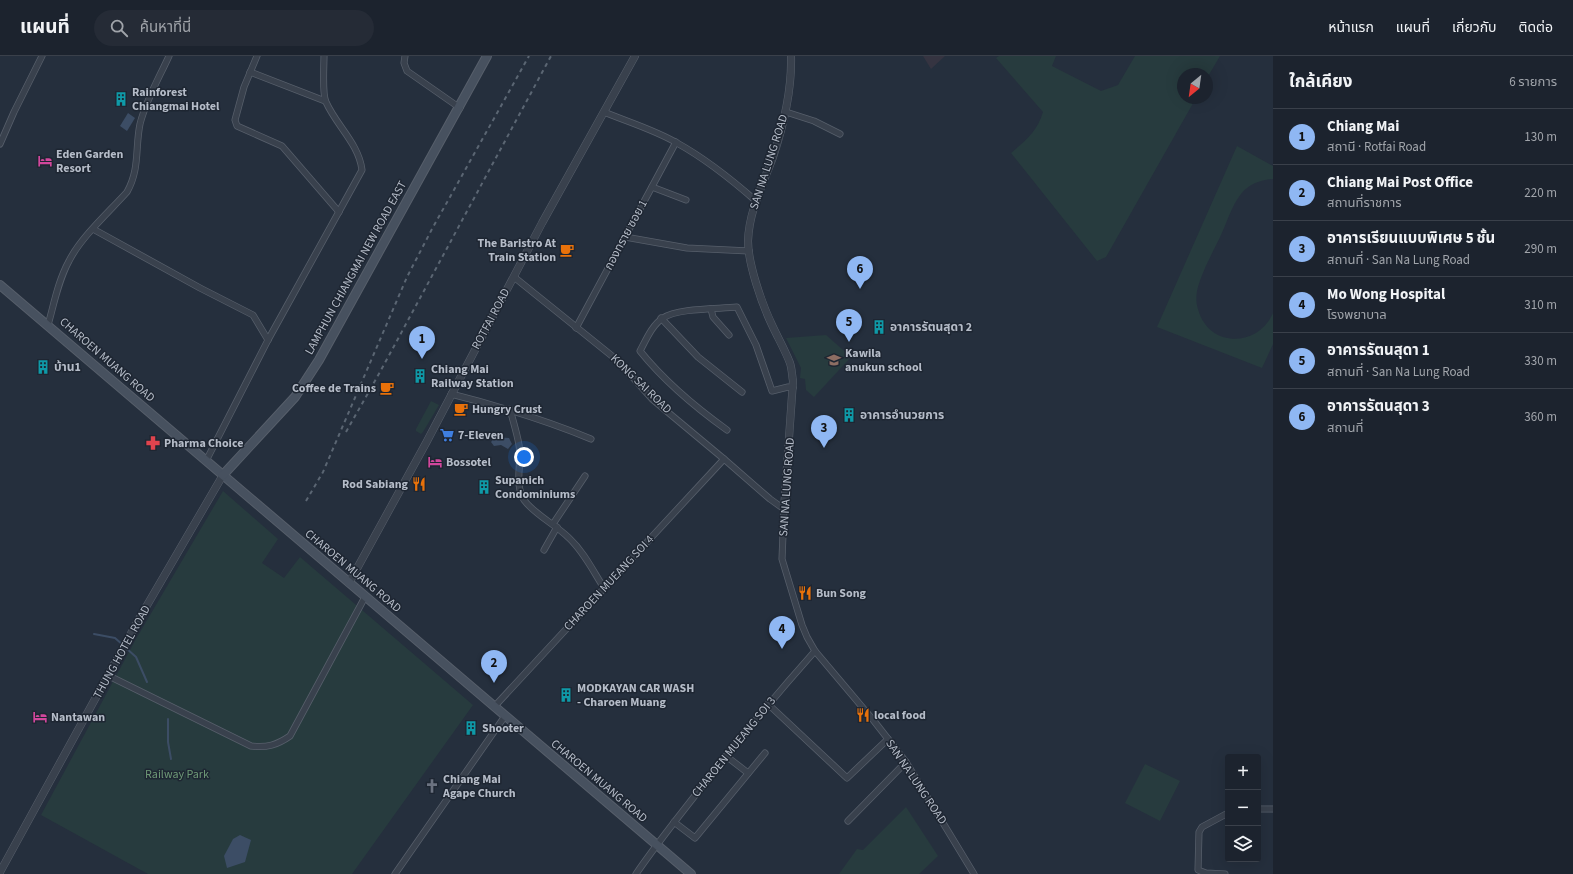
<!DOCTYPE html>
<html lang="th">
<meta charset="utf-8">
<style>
:root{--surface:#1c232e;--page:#252b36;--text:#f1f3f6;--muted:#a0a4aa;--line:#3a404a;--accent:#8fb7f3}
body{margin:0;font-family:"Source Sans 3","Noto Sans Thai",sans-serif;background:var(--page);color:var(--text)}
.controls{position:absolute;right:12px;bottom:12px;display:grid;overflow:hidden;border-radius:4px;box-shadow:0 4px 16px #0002}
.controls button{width:36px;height:36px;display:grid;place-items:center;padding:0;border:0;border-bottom:1px solid var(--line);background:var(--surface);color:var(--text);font:20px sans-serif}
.compass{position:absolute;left:1177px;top:12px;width:36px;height:36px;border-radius:50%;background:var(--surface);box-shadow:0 4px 16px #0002;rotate:209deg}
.you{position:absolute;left:524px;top:401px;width:14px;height:14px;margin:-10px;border:3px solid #fff;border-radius:50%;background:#1a73e8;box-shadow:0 0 0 6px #1a73e833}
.badge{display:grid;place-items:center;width:26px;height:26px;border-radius:50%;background:var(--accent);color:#111;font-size:13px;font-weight:700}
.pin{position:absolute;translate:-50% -33px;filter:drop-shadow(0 1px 2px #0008)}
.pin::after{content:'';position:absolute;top:21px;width:14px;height:12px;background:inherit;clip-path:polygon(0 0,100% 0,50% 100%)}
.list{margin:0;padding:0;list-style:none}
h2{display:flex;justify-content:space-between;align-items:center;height:52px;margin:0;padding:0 16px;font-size:17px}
h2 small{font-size:13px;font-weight:400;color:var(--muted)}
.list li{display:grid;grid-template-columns:26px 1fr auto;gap:12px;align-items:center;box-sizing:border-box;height:56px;padding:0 16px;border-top:1px solid var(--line)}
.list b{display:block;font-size:15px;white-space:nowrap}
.list p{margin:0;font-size:13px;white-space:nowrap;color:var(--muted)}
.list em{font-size:13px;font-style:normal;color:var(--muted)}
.icon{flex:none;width:22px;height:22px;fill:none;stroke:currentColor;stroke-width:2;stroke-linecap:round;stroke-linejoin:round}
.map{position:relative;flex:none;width:1273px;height:818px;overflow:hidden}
header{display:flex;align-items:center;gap:24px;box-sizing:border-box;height:56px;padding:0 20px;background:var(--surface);border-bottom:1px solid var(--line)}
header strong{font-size:19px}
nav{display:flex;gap:22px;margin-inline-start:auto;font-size:14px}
.search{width:280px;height:36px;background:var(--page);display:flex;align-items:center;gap:10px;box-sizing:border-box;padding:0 14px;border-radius:22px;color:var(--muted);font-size:15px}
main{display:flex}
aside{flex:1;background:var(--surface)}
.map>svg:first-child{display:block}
</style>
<header>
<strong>แผนที่</strong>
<div class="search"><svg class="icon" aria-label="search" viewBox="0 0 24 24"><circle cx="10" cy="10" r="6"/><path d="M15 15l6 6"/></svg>ค้นหาที่นี่</div>
<nav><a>หน้าแรก</a><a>แผนที่</a><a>เกี่ยวกับ</a><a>ติดต่อ</a></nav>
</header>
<main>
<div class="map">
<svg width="1273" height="818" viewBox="0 0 1273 818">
<rect width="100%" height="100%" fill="#252f3d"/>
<polygon fill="#353441" points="923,0 945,0 931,13"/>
<g fill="#273b3e">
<path d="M999,0H1056L1052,10L1101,35L1118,29L1135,0H1220L1207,22V18H1183V42H1196L1106,201L1097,205L1011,97C1026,84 1037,76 1043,56L996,2Z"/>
<path d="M1237,90L1273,110V123C1260,124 1249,128 1241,138C1232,149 1227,166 1221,179C1213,196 1201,217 1197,235C1196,241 1196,247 1198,253C1208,292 1258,292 1273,257V288L1262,312L1157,271Z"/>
<polygon points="826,279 851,301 814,341 806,334 805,323 800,322 801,312 786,282"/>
<polygon points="431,345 439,349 423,376 421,378 416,375 416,373"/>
<polygon points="223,435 278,483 262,507 284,522 300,501 473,649 352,818 148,818 41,759 136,583"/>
<polygon points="1145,708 1180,725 1160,765 1125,747"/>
<polygon points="906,751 938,800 919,818 839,818 857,793 863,794"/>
</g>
<g fill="#3c4d65">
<polygon points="128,57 135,62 127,75 120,70"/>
<polygon points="495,381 509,382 512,388 508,393 501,389 494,390 491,386"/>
<polygon points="240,779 251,784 245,806 227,812 224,800 233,783"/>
</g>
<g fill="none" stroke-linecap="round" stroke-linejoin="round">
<g stroke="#3c4d65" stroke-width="2">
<polyline points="94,578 115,582 123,589"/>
<polyline points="126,592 136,601 147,626"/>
<polyline points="168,663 168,686 171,703"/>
</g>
<defs>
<g id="minor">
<polyline points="257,0 244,31 235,64 237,70 282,90 339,156"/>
<polyline points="405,0 404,7 407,15 460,52"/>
<polyline points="250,16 325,45"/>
<path d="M604,56C628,66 655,74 677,87C706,103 731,123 756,145"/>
<polyline points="786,56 814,65 840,78"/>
<polyline points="0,88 14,56 42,0"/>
<polyline points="652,131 686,144"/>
<polyline points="93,173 200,232 253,259 268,284"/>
<polyline points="625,181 687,192 749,195"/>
<polyline points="514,221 617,304 652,343 724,403 770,443 784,453 782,503 802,569 807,581 815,595 874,665 906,706 974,818"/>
<polyline points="711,253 713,261 729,279"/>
<polyline points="661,262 698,301 742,336"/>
<path d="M48,269C54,248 58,225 69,205C81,181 109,156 127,136C140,113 135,92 140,68C146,44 159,22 169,0"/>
<polyline points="576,272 676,86"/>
<path d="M451,338C499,350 545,364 591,383"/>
<path d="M510,353C513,365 517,377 519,389C522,407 514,428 524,444C534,458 556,469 569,482C584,496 593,515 604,532"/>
<path d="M727,374C695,351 665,326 640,295C646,284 652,269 663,262C677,252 718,253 737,251L756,289L772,335L788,331L793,332"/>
<path d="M206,405L268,284L362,114C359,88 336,69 326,46C322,38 324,10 324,0"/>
<polyline points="553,468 585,420"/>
<polyline points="544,494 557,471"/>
<path d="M109,620L251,690C267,692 277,689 290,680L365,541"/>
<polyline points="768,648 847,722 888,683"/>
<polyline points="494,651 724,403"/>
<polyline points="726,700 748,717"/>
<polyline points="1258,753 1273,753"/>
<polyline points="848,765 906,706"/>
<polyline points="674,766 695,782 765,697"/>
<polyline points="395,818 505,660"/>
<path d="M636,818C655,790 676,764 697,737C735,688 774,641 815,595"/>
<polyline points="1225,818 1206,817 1198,814 1199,776 1202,771 1228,757"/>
</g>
<g id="tertiary">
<path d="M784,453L793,325C792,320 792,313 790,307C785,294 778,282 772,269C762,248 748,208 748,185C749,155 763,128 773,101C784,68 792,35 791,0"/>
<polyline points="349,527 426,387 542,167 635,0"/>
<polyline points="0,816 139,563 223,419"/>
</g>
<g id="secondary">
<polyline points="0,229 691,818"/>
<polyline points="223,419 295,341 319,304 487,0"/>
</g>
</defs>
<use href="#minor" stroke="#575f6b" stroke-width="7"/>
<use href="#tertiary" stroke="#575f6b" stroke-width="8"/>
<use href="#secondary" stroke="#575f6b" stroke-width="10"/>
<use href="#minor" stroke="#39414d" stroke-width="5.5"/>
<use href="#tertiary" stroke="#39414d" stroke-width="7"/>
<use href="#secondary" stroke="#47515f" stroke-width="8"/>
<g stroke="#5b6673" stroke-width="2" stroke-dasharray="4 4" stroke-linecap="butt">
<polyline points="346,376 380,316 551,0"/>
<polyline points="306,445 323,416 407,221 432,173 529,0"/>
</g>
</g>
<defs>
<symbol id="building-bare" viewBox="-9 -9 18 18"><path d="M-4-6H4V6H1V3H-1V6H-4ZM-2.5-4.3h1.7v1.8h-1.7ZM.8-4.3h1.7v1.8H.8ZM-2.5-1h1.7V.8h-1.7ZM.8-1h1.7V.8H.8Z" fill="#0f9aa8" stroke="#1e2632" stroke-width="2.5" paint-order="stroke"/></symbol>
<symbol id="hotel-bare" viewBox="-9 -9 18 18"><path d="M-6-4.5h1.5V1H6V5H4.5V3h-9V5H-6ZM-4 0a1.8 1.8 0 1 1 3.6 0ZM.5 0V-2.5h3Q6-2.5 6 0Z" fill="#d1479c" stroke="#1e2632" stroke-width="2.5" paint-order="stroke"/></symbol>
<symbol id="cafe-bare" viewBox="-9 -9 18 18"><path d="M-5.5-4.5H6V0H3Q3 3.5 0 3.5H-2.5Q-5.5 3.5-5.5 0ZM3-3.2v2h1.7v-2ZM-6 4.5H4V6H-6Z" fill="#e8710a" stroke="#1e2632" stroke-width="2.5" paint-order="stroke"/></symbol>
<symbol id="school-bare" viewBox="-9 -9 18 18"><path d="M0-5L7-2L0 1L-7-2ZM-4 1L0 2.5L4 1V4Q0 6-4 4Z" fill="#8d6e63" stroke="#1e2632" stroke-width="2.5" paint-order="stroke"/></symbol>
<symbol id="supermarket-bare" viewBox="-9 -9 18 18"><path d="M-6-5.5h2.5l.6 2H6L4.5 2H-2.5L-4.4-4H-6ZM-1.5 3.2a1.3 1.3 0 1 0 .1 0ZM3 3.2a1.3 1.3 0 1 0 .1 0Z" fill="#3f7fe0" stroke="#1e2632" stroke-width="2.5" paint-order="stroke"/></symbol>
<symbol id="pharmacy-bare" viewBox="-9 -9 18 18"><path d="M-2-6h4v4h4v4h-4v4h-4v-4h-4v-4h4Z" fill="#e0444e" stroke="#1e2632" stroke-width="2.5" paint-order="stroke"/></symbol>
<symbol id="restaurant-bare" viewBox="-9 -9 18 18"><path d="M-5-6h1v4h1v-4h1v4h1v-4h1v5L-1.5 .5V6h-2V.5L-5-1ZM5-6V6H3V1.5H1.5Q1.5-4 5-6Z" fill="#e8710a" stroke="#1e2632" stroke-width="2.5" paint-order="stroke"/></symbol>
<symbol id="church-bare" viewBox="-9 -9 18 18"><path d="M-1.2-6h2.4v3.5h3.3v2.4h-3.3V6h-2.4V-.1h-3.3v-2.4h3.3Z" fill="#6b7280" stroke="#1e2632" stroke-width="2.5" paint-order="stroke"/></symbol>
</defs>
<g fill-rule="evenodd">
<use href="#building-bare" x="111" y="33" width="20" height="20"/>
<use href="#hotel-bare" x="35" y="95" width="20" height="20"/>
<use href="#cafe-bare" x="557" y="184" width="20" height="20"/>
<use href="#building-bare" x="869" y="261" width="20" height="20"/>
<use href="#school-bare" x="824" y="294" width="20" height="20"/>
<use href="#building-bare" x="33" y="301" width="20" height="20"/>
<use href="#building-bare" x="410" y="310" width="20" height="20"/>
<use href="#cafe-bare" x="377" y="322" width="20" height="20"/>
<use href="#cafe-bare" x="451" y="343" width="20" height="20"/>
<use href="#building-bare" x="839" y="349" width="20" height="20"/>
<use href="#supermarket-bare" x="437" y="369" width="20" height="20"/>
<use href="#pharmacy-bare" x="143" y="377" width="20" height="20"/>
<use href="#hotel-bare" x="425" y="396" width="20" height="20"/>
<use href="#restaurant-bare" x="409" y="418" width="20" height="20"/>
<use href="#building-bare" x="474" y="421" width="20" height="20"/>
<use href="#restaurant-bare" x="795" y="527" width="20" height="20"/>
<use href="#building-bare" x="556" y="629" width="20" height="20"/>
<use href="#restaurant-bare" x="853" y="649" width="20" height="20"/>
<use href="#hotel-bare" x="30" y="651" width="20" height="20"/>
<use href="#building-bare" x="461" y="662" width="20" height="20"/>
<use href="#church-bare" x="422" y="720" width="20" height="20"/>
</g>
<g text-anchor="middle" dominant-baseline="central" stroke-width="3" stroke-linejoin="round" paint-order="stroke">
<g font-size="12" font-weight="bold" fill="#b5bcc8" stroke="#1e2632" text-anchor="start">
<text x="132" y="36">Rainforest<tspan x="132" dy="14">Chiangmai Hotel</tspan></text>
<text x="56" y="98">Eden Garden<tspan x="56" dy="14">Resort</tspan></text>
<text x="556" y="187" text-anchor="end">The Baristro At<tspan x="556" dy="14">Train Station</tspan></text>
<text x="890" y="271">อาคารรัตนสุดา 2</text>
<text x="845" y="297">Kawila<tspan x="845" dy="14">anukun school</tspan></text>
<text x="54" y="311">บ้าน1</text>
<text x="431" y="313">Chiang Mai<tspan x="431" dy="14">Railway Station</tspan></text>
<text x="376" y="332" text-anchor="end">Coffee de Trains</text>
<text x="472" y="353">Hungry Crust</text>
<text x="860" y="359">อาคารอำนวยการ</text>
<text x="458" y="379">7-Eleven</text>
<text x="164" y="387">Pharma Choice</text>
<text x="446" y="406">Bossotel</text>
<text x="495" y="424">Supanich<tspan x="495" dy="14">Condominiums</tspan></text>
<text x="408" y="428" text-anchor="end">Rod Sabiang</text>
<text x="816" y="537">Bun Song</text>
<text x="577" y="632">MODKAYAN CAR WASH<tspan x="577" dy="14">- Charoen Muang</tspan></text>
<text x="874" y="659">local food</text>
<text x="51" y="661">Nantawan</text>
<text x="482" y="672">Shooter</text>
<text x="443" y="723">Chiang Mai<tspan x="443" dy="14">Agape Church</tspan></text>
</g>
<g font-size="12" fill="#b5bcc8" stroke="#1e2632">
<text transform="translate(769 106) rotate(-72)">SAN NA LUNG ROAD</text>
<text transform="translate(626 179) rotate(-62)">กองทราย ซอย 1</text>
<text transform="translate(356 212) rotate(-61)">LAMPHUN CHIANGMAI NEW ROAD EAST</text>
<text transform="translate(491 263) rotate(-62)">ROTFAI ROAD</text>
<text transform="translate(107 304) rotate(41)">CHAROEN MUANG ROAD</text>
<text transform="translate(641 328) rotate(44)">KONG SAI ROAD</text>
<text transform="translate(787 431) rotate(-86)">SAN NA LUNG ROAD</text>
<text transform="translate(353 515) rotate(40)">CHAROEN MUANG ROAD</text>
<text transform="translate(609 527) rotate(-47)">CHAROEN MUEANG SOI 4</text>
<text transform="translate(122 596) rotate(-61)">THUNG HOTEL ROAD</text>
<text transform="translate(734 691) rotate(-51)">CHAROEN MUEANG SOI 3</text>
<text transform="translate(599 725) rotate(40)">CHAROEN MUANG ROAD</text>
<text transform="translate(916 726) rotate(56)">SAN NA LUNG ROAD</text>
</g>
<g font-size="12" fill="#6d9876" stroke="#1e2632">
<text x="177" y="718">Railway Park</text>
</g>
</g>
</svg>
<div class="controls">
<button>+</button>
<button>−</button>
<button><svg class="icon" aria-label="layers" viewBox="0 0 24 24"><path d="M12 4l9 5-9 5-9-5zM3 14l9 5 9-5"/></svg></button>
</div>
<svg class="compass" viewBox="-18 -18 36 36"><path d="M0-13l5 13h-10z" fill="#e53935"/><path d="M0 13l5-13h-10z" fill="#a0a4aa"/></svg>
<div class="you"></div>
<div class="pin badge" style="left:422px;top:303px">1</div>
<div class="pin badge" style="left:494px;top:627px">2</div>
<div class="pin badge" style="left:824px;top:392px">3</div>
<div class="pin badge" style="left:782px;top:593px">4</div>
<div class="pin badge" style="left:849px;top:286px">5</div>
<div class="pin badge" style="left:860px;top:233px">6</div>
</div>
<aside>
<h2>ใกล้เคียง<small>6 รายการ</small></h2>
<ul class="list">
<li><span class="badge">1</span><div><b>Chiang Mai</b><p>สถานี · Rotfai Road</p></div><em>130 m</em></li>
<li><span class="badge">2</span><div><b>Chiang Mai Post Office</b><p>สถานที่ราชการ</p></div><em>220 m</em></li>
<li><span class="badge">3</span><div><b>อาคารเรียนแบบพิเศษ 5 ชั้น</b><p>สถานที่ · San Na Lung Road</p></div><em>290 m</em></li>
<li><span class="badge">4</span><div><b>Mo Wong Hospital</b><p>โรงพยาบาล</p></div><em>310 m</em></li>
<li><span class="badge">5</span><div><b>อาคารรัตนสุดา 1</b><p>สถานที่ · San Na Lung Road</p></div><em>330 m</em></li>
<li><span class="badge">6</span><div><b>อาคารรัตนสุดา 3</b><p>สถานที่</p></div><em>360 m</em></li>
</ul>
</aside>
</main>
